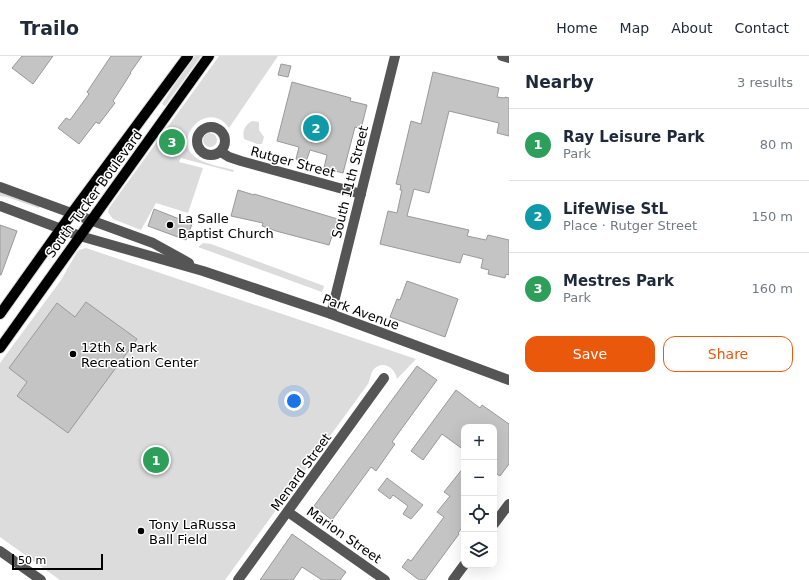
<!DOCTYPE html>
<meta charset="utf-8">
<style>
:root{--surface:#fff;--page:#f6f6f7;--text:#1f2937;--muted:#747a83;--line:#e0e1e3;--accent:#ea580c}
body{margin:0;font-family:"DejaVu Sans",sans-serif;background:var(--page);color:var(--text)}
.controls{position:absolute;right:12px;bottom:12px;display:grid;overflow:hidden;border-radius:8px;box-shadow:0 4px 16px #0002}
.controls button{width:36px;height:36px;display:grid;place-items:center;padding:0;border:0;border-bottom:1px solid var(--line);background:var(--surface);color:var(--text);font:20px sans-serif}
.scale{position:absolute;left:12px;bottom:10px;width:91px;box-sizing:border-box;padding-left:4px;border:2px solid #000;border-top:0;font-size:11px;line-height:14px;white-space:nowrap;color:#000;-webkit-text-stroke:3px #fff;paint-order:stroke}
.you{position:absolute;left:294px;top:345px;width:14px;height:14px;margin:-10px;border:3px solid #fff;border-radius:50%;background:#1a73e8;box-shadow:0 0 0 6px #1a73e833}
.badge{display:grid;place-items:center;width:26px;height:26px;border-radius:50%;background:var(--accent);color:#fff;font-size:13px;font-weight:700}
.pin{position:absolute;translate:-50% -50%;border:2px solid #fff;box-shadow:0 1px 4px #0006}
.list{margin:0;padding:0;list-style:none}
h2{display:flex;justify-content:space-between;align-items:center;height:52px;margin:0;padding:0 16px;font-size:17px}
h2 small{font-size:13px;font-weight:400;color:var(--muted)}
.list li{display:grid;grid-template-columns:26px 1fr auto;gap:12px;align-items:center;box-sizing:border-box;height:72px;padding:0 16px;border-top:1px solid var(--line)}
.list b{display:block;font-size:15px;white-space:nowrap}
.list p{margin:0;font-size:13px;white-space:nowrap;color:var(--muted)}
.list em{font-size:13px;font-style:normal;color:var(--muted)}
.actions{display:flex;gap:8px;padding:12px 16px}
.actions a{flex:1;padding:9px 0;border:1px solid var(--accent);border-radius:12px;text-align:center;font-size:14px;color:var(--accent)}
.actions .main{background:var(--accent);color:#fff}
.icon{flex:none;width:22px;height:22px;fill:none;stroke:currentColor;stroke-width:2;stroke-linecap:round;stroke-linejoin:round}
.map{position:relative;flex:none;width:509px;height:524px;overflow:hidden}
header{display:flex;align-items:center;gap:24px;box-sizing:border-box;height:56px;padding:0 20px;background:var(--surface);border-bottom:1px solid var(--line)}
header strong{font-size:19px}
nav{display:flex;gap:22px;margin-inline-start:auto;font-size:14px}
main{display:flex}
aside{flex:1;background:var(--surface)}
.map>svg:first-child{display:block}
</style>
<header>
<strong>Trailo</strong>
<nav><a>Home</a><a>Map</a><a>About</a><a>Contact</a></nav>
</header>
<main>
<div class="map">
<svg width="509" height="524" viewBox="0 0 509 524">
<rect width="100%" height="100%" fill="#fff"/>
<g fill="#dcdcdc">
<polygon points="195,0 201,0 165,50 162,48 175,28"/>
<path d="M219,0H278L229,72C208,41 168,85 198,103C208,109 223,111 234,114L233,116L181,102L179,106L203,112L188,157L156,147L141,174L113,163L108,156L109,152Z"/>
<path d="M252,65L259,66V74L264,81L262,88H257L244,83C242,75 245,69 252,65Z"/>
<circle cx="210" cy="84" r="7"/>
<polygon points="0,135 40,150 40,151 38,152 7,141 0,140"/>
<polygon points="203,187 211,188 324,230 322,236 198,191"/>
<path d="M86,192L416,303L397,323C395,312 383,304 374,313C370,317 371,323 368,328L225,524H60L0,481V307L61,224L77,196L79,194Z"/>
</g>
<g fill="#c4c4c4" stroke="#999">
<polygon points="22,0 53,0 33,28 12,12"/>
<polygon points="111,0 142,0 130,17 131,17 113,45 115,47 99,68 96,66 79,88 58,72 66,62 70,64 89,38 87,36"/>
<polygon points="281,8 291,10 288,21 278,19"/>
<polygon points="433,16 499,32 497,41 505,42 505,41 509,42 509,80 497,77 499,67 449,55 429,137 414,133 407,160 469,174 467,180 486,184 488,179 509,184 509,219 506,218 505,222 488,218 489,214 481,212 483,203 463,198 460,207 380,188 388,155 397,157 402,134 400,134 401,129 396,128 411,65 421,68"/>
<polygon points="292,26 351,42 350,45 367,49 361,73 355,71 343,117 324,112 327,99 310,94 306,106 296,103 299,91 277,85"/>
<polygon points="238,134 254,139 254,138 341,164 335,181 332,180 329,189 276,175 262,170 263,167 231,160"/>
<polygon points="154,153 192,168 186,184 148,170"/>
<polygon points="0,169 17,175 1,219 0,219"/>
<polygon points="407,225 458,243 445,281 390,261 397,243 400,244"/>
<polygon points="86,246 137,283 68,377 17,340 27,326 9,312 57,247 75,261"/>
<polygon points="417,310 437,324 392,386 395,388 376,415 371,411 332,464 314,450"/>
<polygon points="456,334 480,352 482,349 509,368 509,408 500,420 494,416 494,371 464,371 464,394 442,378 423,404 411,395"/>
<polygon points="464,411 464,469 458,477 459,478 425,524 419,524 402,511 408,503 411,505 444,461 437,456 450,440 444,436"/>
<polygon points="387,422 423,449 411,463 403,458 408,450 393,439 390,443 378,434"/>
<polygon points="292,478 346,516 340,524 322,524 302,511 293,524 260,524"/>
</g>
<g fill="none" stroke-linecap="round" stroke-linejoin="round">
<defs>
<g id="major">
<polyline points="0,258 77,150 188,0"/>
<polyline points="0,292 209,0"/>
</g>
</defs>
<use href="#major" stroke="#dbdbdb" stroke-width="12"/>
<g stroke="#555" stroke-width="10">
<polyline points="502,0 509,2"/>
<circle cx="211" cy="85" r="14"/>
<polyline points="221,96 229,101 241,105 361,138"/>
<polyline points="0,131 153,187 189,207"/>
<polyline points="0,150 80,180 203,215 331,258 509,324"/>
<polyline points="331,258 395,0"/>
<polyline points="288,456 385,524"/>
<polyline points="494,468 509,448"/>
<polyline points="0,495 41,524"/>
<polyline points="238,524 384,322"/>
<polyline points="453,524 464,509"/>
</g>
<use href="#major" stroke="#000" stroke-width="10"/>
</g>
<g fill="#000" stroke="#fff" stroke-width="1.5">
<circle cx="170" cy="169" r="4"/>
<circle cx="73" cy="298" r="4"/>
<circle cx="141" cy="475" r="4"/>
</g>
<g text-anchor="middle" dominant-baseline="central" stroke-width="3" stroke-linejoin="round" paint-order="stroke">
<g font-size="13" fill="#000" stroke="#fff">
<text transform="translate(293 106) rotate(15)">Rutger Street</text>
<text transform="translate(350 126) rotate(-76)">South 11th Street</text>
<text transform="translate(94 138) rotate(-54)">South Tucker Boulevard</text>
<text transform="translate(361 256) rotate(20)">Park Avenue</text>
<text transform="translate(301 416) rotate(-54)">Menard Street</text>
<text transform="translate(344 479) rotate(35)">Marion Street</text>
</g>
<g font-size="13" fill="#000" stroke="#fff" text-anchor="start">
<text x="178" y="162">La Salle<tspan x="178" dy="15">Baptist Church</tspan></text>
<text x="81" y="291">12th &amp; Park<tspan x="81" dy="15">Recreation Center</tspan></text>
<text x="149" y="468">Tony LaRussa<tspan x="149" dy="15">Ball Field</tspan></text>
</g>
</g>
</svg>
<div class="controls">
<button>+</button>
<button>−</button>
<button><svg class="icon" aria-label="locate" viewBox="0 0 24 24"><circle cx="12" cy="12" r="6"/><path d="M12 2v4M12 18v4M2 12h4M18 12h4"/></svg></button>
<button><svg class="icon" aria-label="layers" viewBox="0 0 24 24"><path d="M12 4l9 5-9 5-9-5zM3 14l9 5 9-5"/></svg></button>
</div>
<div class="scale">50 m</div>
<div class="you"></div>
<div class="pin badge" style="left:156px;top:404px;background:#2e9e5b">1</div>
<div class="pin badge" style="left:316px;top:72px;background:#0f9aa8">2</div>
<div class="pin badge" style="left:172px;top:86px;background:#2e9e5b">3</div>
</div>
<aside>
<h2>Nearby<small>3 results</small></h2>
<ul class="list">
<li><span class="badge" style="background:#2e9e5b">1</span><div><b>Ray Leisure Park</b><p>Park</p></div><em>80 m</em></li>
<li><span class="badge" style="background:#0f9aa8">2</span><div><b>LifeWise StL</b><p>Place · Rutger Street</p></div><em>150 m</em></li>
<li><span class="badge" style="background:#2e9e5b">3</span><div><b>Mestres Park</b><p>Park</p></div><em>160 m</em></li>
</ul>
<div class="actions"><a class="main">Save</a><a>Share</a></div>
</aside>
</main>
